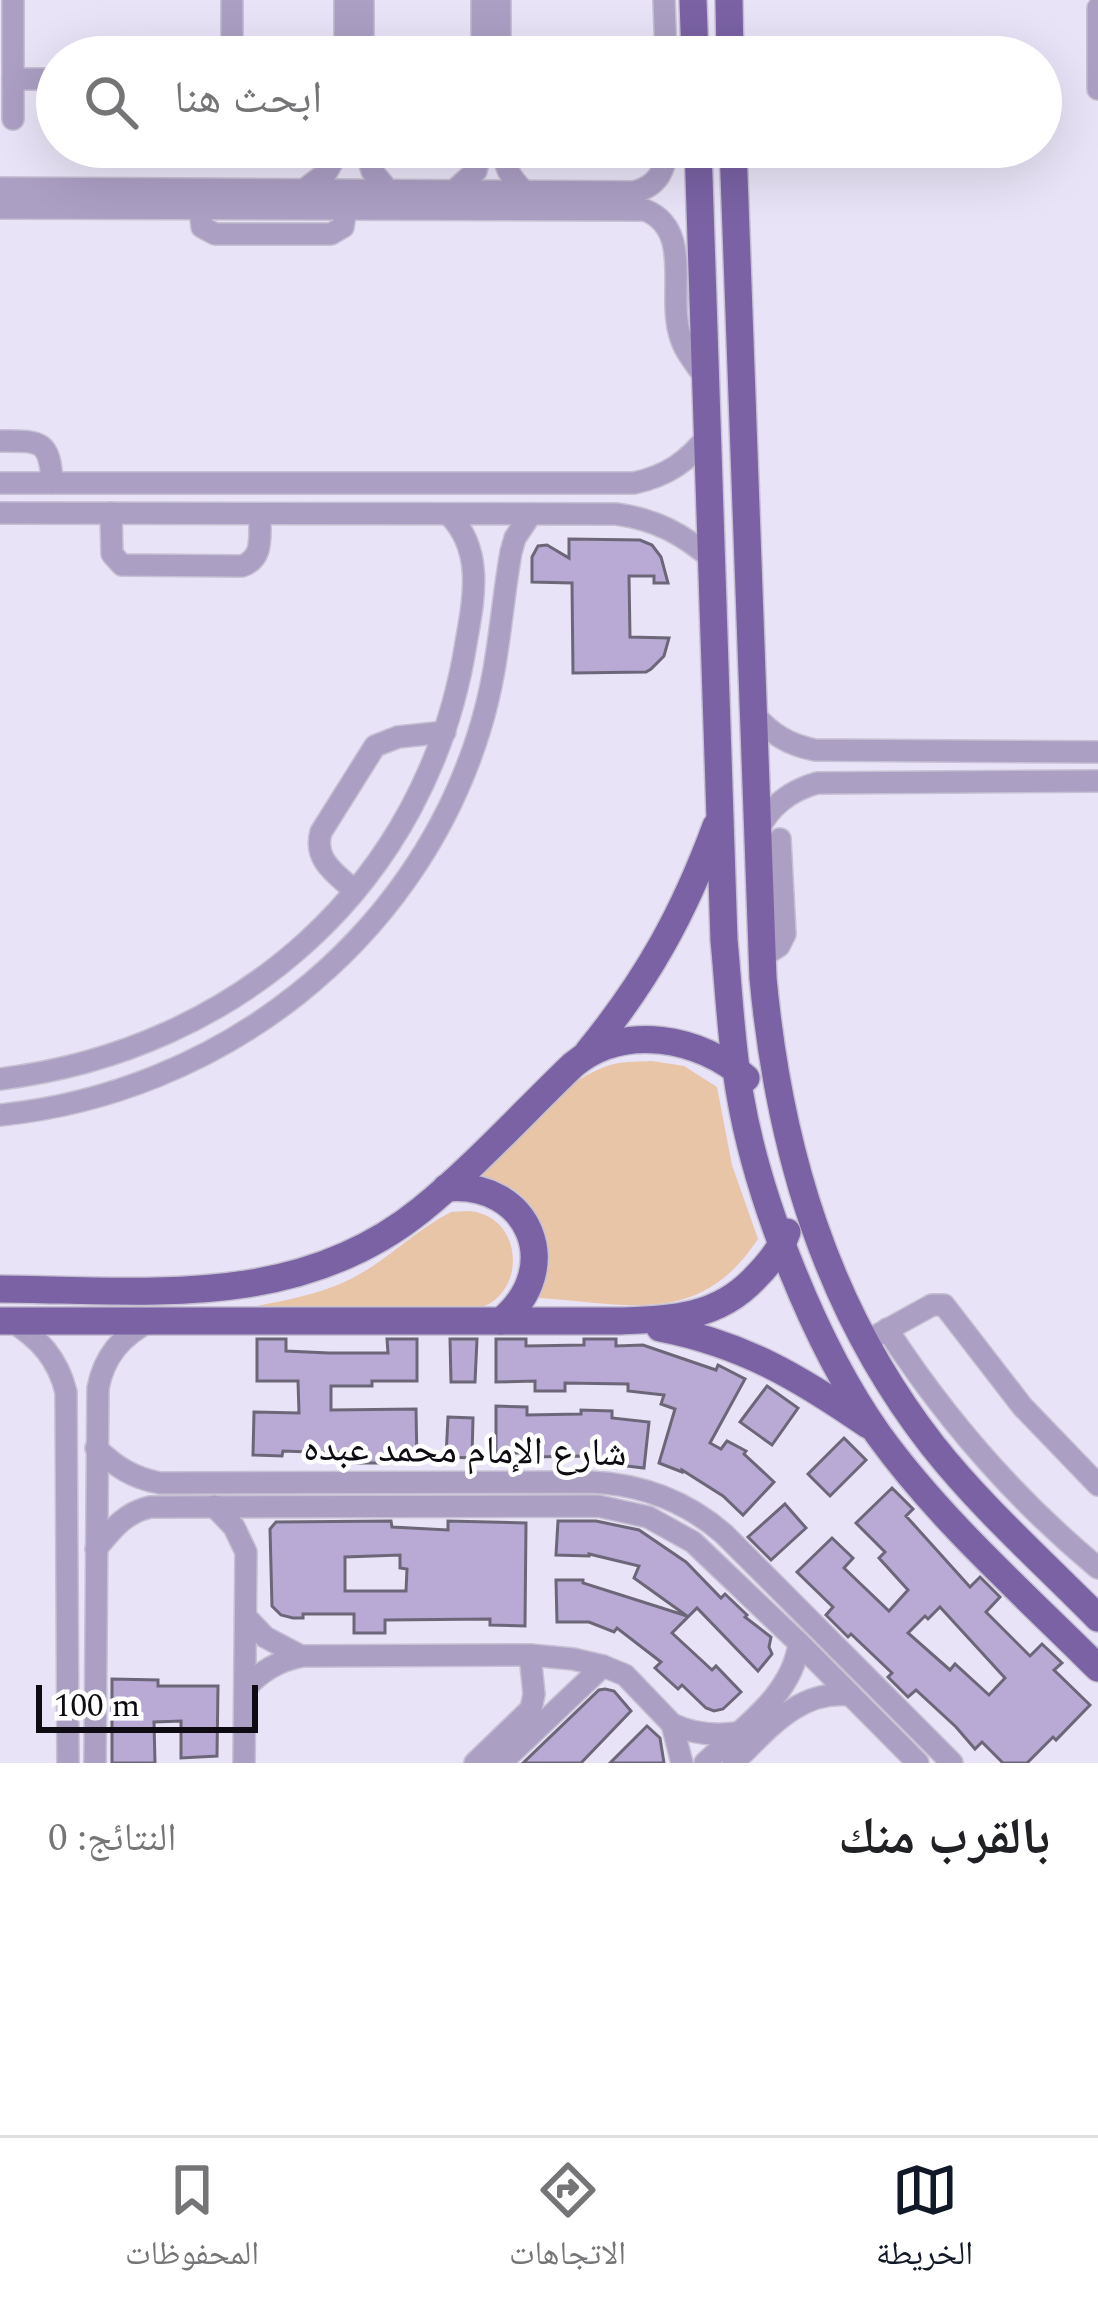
<!DOCTYPE html>
<html lang="ar">
<meta charset="utf-8">
<style>
:root{--surface:#fff;--page:#f2f2f2;--text:#202124;--muted:#757577;--line:#e0e0e0;--accent:#111827}
body{margin:0;font-family:Spectral,"Noto Naskh Arabic",serif;background:var(--page);color:var(--text);direction:rtl}
.scale{position:absolute;left:36px;bottom:30px;width:222px;box-sizing:border-box;padding-left:12px;border:6px solid #0e0c12;border-top:0;font-size:33px;line-height:42px;white-space:nowrap;color:#0e0c12;-webkit-text-stroke:9px #fff;paint-order:stroke}
.list{margin:0;padding:0;list-style:none}
h2{display:flex;justify-content:space-between;align-items:center;height:156px;margin:0;padding:0 48px;font-size:51px}
h2 small{font-size:39px;font-weight:400;color:var(--muted)}
.icon{flex:none;width:66px;height:66px;fill:none;stroke:currentColor;stroke-width:2;stroke-linecap:round;stroke-linejoin:round}
.map{position:relative;flex:none;width:1098px;height:1763px;overflow:hidden;direction:ltr}
.search{position:absolute;background:var(--surface);box-shadow:0 12px 48px #0002;left:36px;right:36px;top:36px;height:132px;display:flex;align-items:center;gap:30px;box-sizing:border-box;padding:0 42px;border-radius:66px;color:var(--muted);font-size:45px}
.sheet{height:372px;background:var(--surface)}
nav{display:flex;justify-content:space-around;align-items:center;box-sizing:border-box;height:168px;border-top:3px solid var(--line);background:var(--surface);font-size:33px;color:var(--muted)}
nav a{display:grid;justify-items:center;gap:6px}
nav .on{color:var(--accent)}
.map>svg:first-child{display:block}
</style>
<div class="map">
<svg width="1098" height="1763" viewBox="0 0 1098 1763">
<rect width="100%" height="100%" fill="#e9e3f7"/>
<g fill="#e7c5a6">
<path d="M652,1061L684,1066L717,1087L732,1165L758,1239C700,1327 630,1304 539,1298C542,1289 547,1279 548,1269C553,1238 535,1198 505,1185C497,1181 485,1180 476,1178C511,1140 563,1077 614,1064C627,1061 640,1062 652,1061Z"/>
<path d="M451,1212C460,1212 471,1210 479,1213C515,1222 524,1272 498,1297C488,1307 476,1309 464,1311L241,1309C281,1301 323,1295 358,1275C391,1257 417,1229 451,1212Z"/>
</g>
<g fill="#b8aad4" stroke="#6c6778" stroke-width="3" fill-rule="evenodd">
<polygon points="569,539 640,540 652,545 661,557 668,583 654,583 654,576 629,576 630,637 669,638 664,656 651,669 646,672 573,673 572,583 532,582 532,557 538,546 547,545 569,558"/>
<polygon points="257,1339 286,1339 286,1351 329,1353 388,1353 387,1339 417,1339 417,1381 372,1381 372,1386 331,1386 331,1410 416,1409 417,1463 338,1463 338,1453 283,1451 282,1456 253,1455 254,1412 299,1413 298,1381 257,1381"/>
<polygon points="450,1339 477,1339 475,1382 451,1382"/>
<polygon points="496,1339 526,1339 526,1346 584,1345 584,1339 616,1339 616,1346 643,1345 716,1370 718,1365 745,1379 710,1443 721,1449 727,1441 746,1451 744,1454 774,1482 743,1515 723,1496 682,1470 682,1472 659,1463 675,1409 661,1404 664,1395 628,1391 628,1384 565,1383 565,1391 535,1391 535,1381 496,1382"/>
<polygon points="767,1386 798,1408 772,1445 740,1422"/>
<polygon points="496,1406 527,1407 527,1415 581,1414 581,1410 612,1411 612,1418 649,1422 644,1468 618,1465 619,1459 580,1456 535,1457 535,1453 496,1453"/>
<polygon points="448,1417 473,1418 472,1458 446,1457"/>
<polygon points="844,1438 866,1460 830,1496 808,1474"/>
<path d="M892,1488L913,1509L906,1516L970,1587L980,1577L1000,1597L986,1612L1030,1656L1042,1644L1062,1663L1054,1670L1090,1705L1056,1740L1053,1737L1027,1763H1003L982,1742L975,1749L956,1727L916,1690L908,1697L888,1677L892,1673L851,1634L848,1637L826,1615L833,1607L797,1572L832,1538L853,1558L844,1568L889,1611L908,1590L879,1558L885,1552L856,1523ZM940,1607L1005,1678L989,1695L955,1664L950,1670L908,1633L925,1616L928,1619Z"/>
<polygon points="785,1504 806,1528 771,1560 748,1537"/>
<path d="M391,1521L392,1527L448,1530V1521L526,1523L525,1626L490,1625V1619L385,1620V1633H354V1614H303V1618H293L281,1615L272,1606L270,1529L276,1522ZM400,1555V1568L407,1569L406,1591H345V1557Z"/>
<polygon points="558,1521 596,1521 639,1530 686,1562 721,1598 725,1594 747,1615 745,1617 771,1637 769,1647 772,1654 758,1671 697,1608 672,1633 712,1670 716,1666 741,1692 723,1709 714,1711 706,1708 682,1685 678,1689 655,1668 661,1662 617,1628 614,1632 589,1622 557,1622 556,1580 583,1580 583,1583 687,1616 634,1578 639,1566 589,1554 589,1556 556,1555"/>
<polygon points="112,1679 158,1680 158,1686 218,1686 217,1756 181,1758 181,1721 154,1722 155,1763 112,1763"/>
<polygon points="605,1689 614,1691 631,1711 581,1763 523,1763 599,1690"/>
<polygon points="647,1726 660,1738 664,1763 610,1763"/>
</g>
<g fill="none" stroke-linecap="round" stroke-linejoin="round">
<defs>
<g id="minor">
<polyline points="13,0 13,119"/>
<polyline points="664,0 666,57"/>
<polyline points="1098,8 1098,89"/>
<polyline points="232,57 232,0"/>
<polyline points="345,57 345,0"/>
<polyline points="363,57 363,0"/>
<polyline points="482,57 482,0"/>
<polyline points="500,57 500,0"/>
<polyline points="13,79 57,79"/>
<polyline points="365,147 372,171 387,189"/>
<path d="M502,147C505,166 509,177 523,190"/>
<path d="M0,188L634,192C659,186 664,170 669,147"/>
<polyline points="305,189 326,173 341,147"/>
<polyline points="456,189 476,171 482,147"/>
<path d="M0,208L645,210C694,230 667,294 680,335C684,351 696,364 705,378"/>
<polyline points="200,209 202,227 215,234 331,234 343,227 346,209"/>
<path d="M0,441C40,441 50,439 52,483"/>
<path d="M0,483H634C667,476 689,461 709,434"/>
<path d="M0,513L616,514C655,519 683,534 713,560"/>
<path d="M111,513L112,554L122,565L242,566C265,558 259,534 260,514"/>
<path d="M754,714C771,734 789,745 815,750L1098,752"/>
<path d="M757,832C770,806 789,791 817,783L1098,781"/>
<path d="M355,891C336,874 313,860 321,832L375,746L398,737L445,732"/>
<polyline points="762,957 779,946 785,934 780,839"/>
<path d="M0,1079C238,1050 428,884 466,643C474,598 484,549 448,514"/>
<path d="M0,1115C219,1093 413,944 479,732C499,669 500,615 511,552L515,538L531,514"/>
<path d="M11,1321C39,1338 58,1359 66,1392L68,1763"/>
<path d="M887,1329C946,1420 1015,1499 1098,1568"/>
<polyline points="865,1342 932,1305 944,1305 1022,1406 1098,1485"/>
<path d="M96,1448C116,1467 133,1478 160,1483L590,1482C641,1484 685,1500 724,1534L952,1763"/>
<polyline points="214,1506 234,1527 246,1552 244,1763"/>
<path d="M96,1549C112,1530 124,1513 150,1507L598,1506L648,1517L693,1542L799,1643L918,1763"/>
<polyline points="246,1617 265,1637 301,1656"/>
<path d="M245,1689C261,1671 278,1661 302,1656L530,1655L573,1659L603,1666L625,1675L672,1724C693,1734 713,1736 736,1733"/>
<polyline points="672,1724 682,1763"/>
<path d="M95,1763L98,1388C104,1356 122,1335 151,1321"/>
<polyline points="475,1763 531,1709 534,1694 530,1655"/>
<polyline points="501,1763 603,1666"/>
<path d="M705,1763C741,1729 793,1695 799,1643"/>
<path d="M733,1763C768,1730 797,1690 850,1695"/>
</g>
<g id="major">
<polyline points="693,0 695,57"/>
<polyline points="729,0 730,57"/>
<path d="M698,147L724,940C729,992 731,1044 740,1095C758,1201 816,1346 878,1434C940,1520 1023,1593 1098,1668"/>
<path d="M733,147L763,978C779,1149 826,1309 933,1446C982,1508 1043,1562 1098,1618"/>
<path d="M588,1052C647,980 684,913 716,826"/>
<path d="M446,1188C529,1180 566,1268 501,1321"/>
<path d="M0,1289C148,1290 297,1310 421,1210C475,1166 523,1113 573,1065C623,1023 700,1037 746,1078"/>
<path d="M0,1321H621C672,1319 717,1318 754,1279C768,1265 781,1250 787,1232"/>
<path d="M660,1328C743,1344 800,1378 868,1425"/>
</g>
</defs>
<use href="#minor" stroke="#c6c1d2" stroke-width="24"/>
<use href="#major" stroke="#c6c1d2" stroke-width="30"/>
<use href="#minor" stroke="#ab9fc4" stroke-width="21"/>
<use href="#major" stroke="#7a62a4" stroke-width="27"/>
</g>
<g text-anchor="middle" dominant-baseline="central" stroke-width="9" stroke-linejoin="round" paint-order="stroke">
<g font-size="39" fill="#0e0c12" stroke="#fff">
<text transform="translate(465 1451) rotate(1)">شارع الإمام محمد عبده</text>
</g>
</g>
</svg>
<div class="scale">100 m</div>
<div class="search"><svg class="icon" aria-label="search" viewBox="0 0 24 24"><circle cx="10" cy="10" r="6"/><path d="M15 15l6 6"/></svg>ابحث هنا</div>
</div>
<section class="sheet">
<h2>بالقرب منك<small>النتائج: 0</small></h2>
<ul class="list">
</ul>
</section>
<nav>
<a class="on"><svg class="icon" aria-label="map" viewBox="0 0 24 24"><path d="M3 6l6-2 6 2 6-2v14l-6 2-6-2-6 2zM9 4v14M15 6v14"/></svg>الخريطة</a>
<a><svg class="icon" aria-label="directions" viewBox="0 0 24 24"><path d="M12 3l9 9-9 9-9-9zM9 14v-3h6M13 9l2 2-2 2"/></svg>الاتجاهات</a>
<a><svg class="icon" aria-label="saved" viewBox="0 0 24 24"><path d="M7 4h10v16l-5-4-5 4z"/></svg>المحفوظات</a>
</nav>
